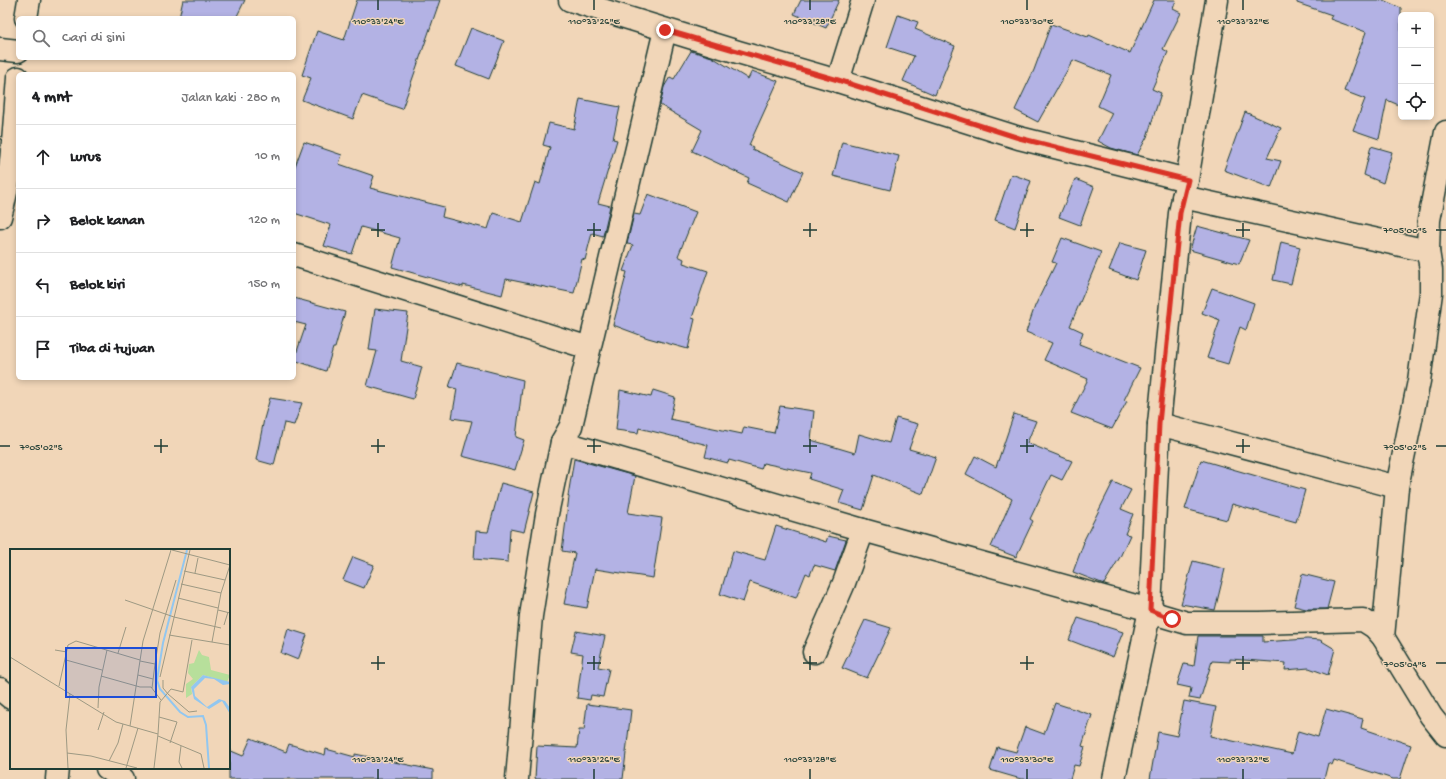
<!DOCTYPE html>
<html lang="id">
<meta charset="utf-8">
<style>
:root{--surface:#fff;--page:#f6f6f6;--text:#202124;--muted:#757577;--line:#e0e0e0}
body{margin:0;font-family:"Gochi Hand",sans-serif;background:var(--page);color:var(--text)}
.controls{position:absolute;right:12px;top:12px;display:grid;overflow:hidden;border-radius:6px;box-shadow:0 2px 6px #0003}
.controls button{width:36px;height:36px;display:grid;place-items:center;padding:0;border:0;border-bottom:1px solid var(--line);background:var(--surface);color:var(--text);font:20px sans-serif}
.stop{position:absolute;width:12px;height:12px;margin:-9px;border:3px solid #d93025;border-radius:50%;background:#fff}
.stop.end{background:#d93025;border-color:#fff;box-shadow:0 1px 4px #0008}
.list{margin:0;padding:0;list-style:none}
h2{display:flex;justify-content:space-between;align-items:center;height:52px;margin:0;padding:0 16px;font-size:17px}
h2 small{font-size:13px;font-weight:400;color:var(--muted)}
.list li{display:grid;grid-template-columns:26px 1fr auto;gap:12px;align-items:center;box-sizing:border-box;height:64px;padding:0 16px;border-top:1px solid var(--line)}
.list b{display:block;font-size:15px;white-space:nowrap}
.list em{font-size:13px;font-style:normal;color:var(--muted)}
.icon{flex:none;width:22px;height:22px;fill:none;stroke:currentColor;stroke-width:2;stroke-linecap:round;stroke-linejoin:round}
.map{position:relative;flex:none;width:1446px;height:779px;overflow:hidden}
.search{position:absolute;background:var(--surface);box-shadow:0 2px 6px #0003;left:16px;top:16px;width:280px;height:44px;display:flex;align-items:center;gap:10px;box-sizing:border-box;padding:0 14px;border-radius:6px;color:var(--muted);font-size:15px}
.panel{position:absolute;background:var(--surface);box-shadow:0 2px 6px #0003;left:16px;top:72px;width:280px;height:308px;border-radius:6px}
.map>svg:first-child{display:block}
</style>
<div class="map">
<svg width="1446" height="779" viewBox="0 0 1446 779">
<rect width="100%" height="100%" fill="#f1d6b8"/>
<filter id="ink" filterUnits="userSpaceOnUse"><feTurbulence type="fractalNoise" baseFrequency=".025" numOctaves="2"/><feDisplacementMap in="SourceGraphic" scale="8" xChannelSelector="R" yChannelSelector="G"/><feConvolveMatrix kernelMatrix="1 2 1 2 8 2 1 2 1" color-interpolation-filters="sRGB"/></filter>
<g filter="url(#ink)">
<g fill="#b3b2e4" stroke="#1f3d34">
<polygon points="183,0 245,0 236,18 179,18"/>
<polygon points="357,0 440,0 402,109 362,95 353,119 302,100 311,78 302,75 317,31 344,40"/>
<polygon points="801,0 839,0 826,28 794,14"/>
<polygon points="1154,0 1176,0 1173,9 1181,13 1163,49 1168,52 1152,89 1161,93 1147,137 1137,155 1111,148 1098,141 1112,113 1098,106 1111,75 1073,60 1038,122 1015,110 1034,70 1051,24 1088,37 1089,35 1130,53"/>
<polygon points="1297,0 1383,0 1401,8 1401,106 1387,100 1379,139 1353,130 1365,99 1344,91 1366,32 1330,19 1332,15 1297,3"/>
<polygon points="898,15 918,22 915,29 955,46 935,95 903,81 914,56 887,47"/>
<polygon points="471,28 504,41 489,79 456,66"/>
<polygon points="691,51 712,57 748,79 752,71 778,81 749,145 753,147 752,149 803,172 789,202 747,183 749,178 692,151 702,130 660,105 664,87 670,77 674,79"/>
<polygon points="580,99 620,107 613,139 617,140 598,203 610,206 603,236 592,233 585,260 582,259 574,293 506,279 502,295 463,285 463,287 392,267 400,238 361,227 352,254 324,246 331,225 294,213 294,169 304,142 342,155 339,164 374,176 370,188 444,207 442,217 488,229 493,213 522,222 535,182 540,184 550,147 543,145 549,123 574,129"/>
<polygon points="1245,112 1281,128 1267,158 1281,161 1271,188 1224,170"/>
<polygon points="842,142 899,156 890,190 833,176"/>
<polygon points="1371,146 1392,152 1383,183 1364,175"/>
<polygon points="1011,174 1031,181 1015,228 995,220"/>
<polygon points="1075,179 1094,187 1080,225 1059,217"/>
<polygon points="648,194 696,212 678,256 684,259 683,263 708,271 692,318 695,319 688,349 648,338 613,325 627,272 623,271 633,245 627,244 634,214 640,215"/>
<polygon points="1197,226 1249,240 1239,264 1190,250"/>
<polygon points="1062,238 1101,252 1070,326 1083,332 1079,344 1140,368 1124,400 1127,401 1112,429 1071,413 1088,379 1044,360 1052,343 1026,332 1035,306 1056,263 1052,262"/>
<polygon points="1281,242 1300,247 1291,284 1273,280"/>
<polygon points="1120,243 1146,250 1136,280 1109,270"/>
<polygon points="1212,288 1254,303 1246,330 1240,327 1228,364 1207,358 1220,320 1202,313"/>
<polygon points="294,298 345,312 335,348 333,348 326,371 294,360 306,325 294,322"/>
<polygon points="375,309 408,313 401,361 422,367 413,399 367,386 377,351 369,350"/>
<polygon points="457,363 523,380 516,437 524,440 515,470 462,456 472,421 452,418 457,389 449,387"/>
<polygon points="620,390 651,397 653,390 675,397 670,419 742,434 744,427 774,433 780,406 814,411 811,440 855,453 859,434 889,443 896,418 918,424 909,449 936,457 923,494 874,475 863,510 839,503 844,490 809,479 811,473 763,463 761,469 729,460 728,463 705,457 708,445 639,428 638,433 616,430"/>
<polygon points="270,398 302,403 294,425 284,423 274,465 256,460 264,419"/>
<polygon points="1014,414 1036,421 1027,443 1072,461 1062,480 1051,475 1030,519 1033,521 1016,557 991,547 1012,499 966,474 975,456 996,467"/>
<polygon points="574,459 635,476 628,513 662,518 653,578 595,569 587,608 564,604 575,553 562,551 569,497 568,496"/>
<polygon points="1201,460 1305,490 1296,522 1232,504 1227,520 1185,509"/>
<polygon points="1113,482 1131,490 1121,509 1133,514 1125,534 1130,535 1120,557 1104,584 1073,572 1084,542 1083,542"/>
<polygon points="501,483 534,492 524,532 510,529 508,562 474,559 476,531 488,532"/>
<polygon points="776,526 826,542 828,536 846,540 835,571 814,565 810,575 806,573 796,598 750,582 743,602 720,594 733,551 765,560"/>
<polygon points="353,557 374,565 364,588 343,580"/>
<polygon points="1193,561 1225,569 1215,610 1181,604"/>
<polygon points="1302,574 1334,582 1327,609 1306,609 1294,606"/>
<polygon points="1078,618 1123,632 1113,657 1069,640"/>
<polygon points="865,620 891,628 867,678 842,668"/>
<polygon points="288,629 307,635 298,660 281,653"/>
<polygon points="576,631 605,636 598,667 609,669 603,697 591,695 590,700 577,698 583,654 571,652"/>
<polygon points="1198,636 1263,636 1263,642 1307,639 1320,640 1335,649 1328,675 1309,668 1285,670 1286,663 1230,659 1230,662 1212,661 1200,700 1189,698 1191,688 1177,685 1184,664 1194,666"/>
<polygon points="1184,701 1216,707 1210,736 1292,754 1298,731 1318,737 1326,709 1363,719 1361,728 1411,745 1400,779 1393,779 1334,760 1332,765 1328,763 1324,779 1150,779 1158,732 1177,736"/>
<polygon points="1055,703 1092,715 1082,746 1085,747 1079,766 1074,765 1070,779 1021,779 990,770 997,747 1016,752 1025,727 1044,734"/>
<polygon points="587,704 631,710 623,779 535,779 537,746 577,748 579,730 584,730"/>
<polygon points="251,738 286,752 289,744 325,755 326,749 355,757 355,754 433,770 433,779 229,779 229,750 243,756"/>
</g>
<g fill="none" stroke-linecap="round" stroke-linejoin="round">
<defs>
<g id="minor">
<polyline points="570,0 738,52 838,81 1019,138 1187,180"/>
<polyline points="26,18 29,0"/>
<polyline points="0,49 18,51"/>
<polyline points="838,81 863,0"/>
<polyline points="1183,197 1428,251 1429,220 1446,132"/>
<path d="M0,217C13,172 14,125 18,78"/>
<polyline points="294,255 589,348"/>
<polyline points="1159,424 1397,487"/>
<polyline points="562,442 863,530 1150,610 1160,615 1187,623 1260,623 1363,620 1374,627 1383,637 1431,716 1446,735"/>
<polyline points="1383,637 1397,487 1419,381 1431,293 1431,270 1428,251"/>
<polyline points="814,652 844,583 863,530"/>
<polyline points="57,779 58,768"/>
<polyline points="517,779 531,616 547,514 562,442 571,426 665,30"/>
</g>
<g id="major">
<polyline points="0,689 11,698"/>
<polyline points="107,768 123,779"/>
<polyline points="1114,779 1150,610 1159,424 1180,213 1187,180 1217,0"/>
</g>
</defs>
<use href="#minor" stroke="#1f3d34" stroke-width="25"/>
<use href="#major" stroke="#1f3d34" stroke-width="25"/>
<use href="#minor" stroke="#f1d6b8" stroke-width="22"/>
<use href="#major" stroke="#f1d6b8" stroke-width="22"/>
</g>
</g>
<g fill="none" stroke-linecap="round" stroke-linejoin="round" filter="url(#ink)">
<polyline stroke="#d93025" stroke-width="5" points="665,30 838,80 1019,138 1188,180 1180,213 1159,424 1150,610 1172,619"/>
</g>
<path fill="none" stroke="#1f3d34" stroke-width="1.5" d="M378,0V10M594,0V10M810,0V10M1027,0V10M1243,0V10M378,223V237M594,223V237M810,223V237M1027,223V237M1243,223V237M371,230H385M587,230H601M803,230H817M1020,230H1034M1236,230H1250M1436,230H1446M161,439V453M378,439V453M594,439V453M810,439V453M1027,439V453M1243,439V453M0,446H10M154,446H168M371,446H385M587,446H601M803,446H817M1020,446H1034M1236,446H1250M1436,446H1446M378,656V670M594,656V670M810,656V670M1027,656V670M1243,656V670M371,663H385M587,663H601M803,663H817M1020,663H1034M1236,663H1250M1436,663H1446M378,769V779M594,769V779M810,769V779M1027,769V779M1243,769V779"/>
<g transform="translate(10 549)">
<rect width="220" height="220" fill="#f1d6b8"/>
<path d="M189,101L192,106L199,108L201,121L220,126L217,133L193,126L181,138L182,145L176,149V135L183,130L178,124L179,115L184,114Z" fill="#b7df9b"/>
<path d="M193,126L220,133V135L213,136L204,130L195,129L184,140L185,147L197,158L209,150L215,152L220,159V165L212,152L199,160L184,150L181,138Z" fill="#92c7f0"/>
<path fill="none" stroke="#92c7f0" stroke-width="2" d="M177,1L153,94L147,131L150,140L170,163L178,168L193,167L196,176L199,219"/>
<path fill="none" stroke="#9d9983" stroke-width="1" d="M162,1L220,16M174,22L215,31M185,24L188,9M171,35L211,44M168,49L208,59M115,51L164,68L211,79M208,61L220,64M214,76L218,63M159,86L220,96M202,93L211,44L220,16M45,101L57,103M108,104L116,78M0,108L106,173L120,177L133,92L161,1M56,111L92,121M130,112L145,115L150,84L166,31M128,126L143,130M91,127L130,138H141L151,151M150,128L180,1M153,131V139L158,145L179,163L187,162M49,137L58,96L66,92L130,111M142,139L145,115M88,159L89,138L97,101M149,168L167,173L160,194M120,177L148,185L144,219M88,181L94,163M148,185L150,153L161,140L173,143L182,91M148,187L191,205L194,219M171,197L169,213L172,219M57,204L81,207L127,219M99,212L108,194L113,175M58,219L56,181L60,145M116,219L128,179"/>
<path fill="#1d4ed8" fill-opacity="0.15" stroke="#1d4ed8" stroke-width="2" d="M56,99H146V148H56Z"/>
<rect width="220" height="220" fill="none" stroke="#1f3d34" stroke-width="2"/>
</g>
<g font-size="10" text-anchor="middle" fill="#1f3d34" stroke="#f1d6b8" stroke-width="3" stroke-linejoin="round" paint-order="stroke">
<text x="378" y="24">110°33'24"E</text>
<text x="594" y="24">110°33'26"E</text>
<text x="810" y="24">110°33'28"E</text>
<text x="1027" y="24">110°33'30"E</text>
<text x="1243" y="24">110°33'32"E</text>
<text x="1405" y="233">7°05'00"S</text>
<text x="41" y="450">7°05'02"S</text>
<text x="1405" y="450">7°05'02"S</text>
<text x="1405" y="667">7°05'04"S</text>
<text x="378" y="762">110°33'24"E</text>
<text x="594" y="762">110°33'26"E</text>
<text x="810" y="762">110°33'28"E</text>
<text x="1027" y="762">110°33'30"E</text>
<text x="1243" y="762">110°33'32"E</text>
</g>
</svg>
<div class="controls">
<button>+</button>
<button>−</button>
<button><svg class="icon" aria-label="locate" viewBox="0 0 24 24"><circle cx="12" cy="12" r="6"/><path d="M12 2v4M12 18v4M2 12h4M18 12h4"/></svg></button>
</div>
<div class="stop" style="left:1172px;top:619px"></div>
<div class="stop end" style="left:665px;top:30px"></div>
<div class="search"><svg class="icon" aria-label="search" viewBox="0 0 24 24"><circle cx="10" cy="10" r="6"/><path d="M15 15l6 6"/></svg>Cari di sini</div>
<section class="panel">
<h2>4 mnt<small>Jalan kaki · 280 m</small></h2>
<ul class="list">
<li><svg class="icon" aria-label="ahead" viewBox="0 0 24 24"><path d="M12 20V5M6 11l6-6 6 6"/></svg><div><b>Lurus</b></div><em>10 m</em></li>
<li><svg class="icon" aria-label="right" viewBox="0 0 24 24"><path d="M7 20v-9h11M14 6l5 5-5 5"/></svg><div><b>Belok kanan</b></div><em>120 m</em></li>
<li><svg class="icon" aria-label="left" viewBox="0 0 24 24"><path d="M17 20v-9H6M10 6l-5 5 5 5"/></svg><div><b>Belok kiri</b></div><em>150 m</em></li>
<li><svg class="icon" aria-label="arrive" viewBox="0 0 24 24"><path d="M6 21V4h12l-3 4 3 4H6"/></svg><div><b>Tiba di tujuan</b></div></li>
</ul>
</section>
</div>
